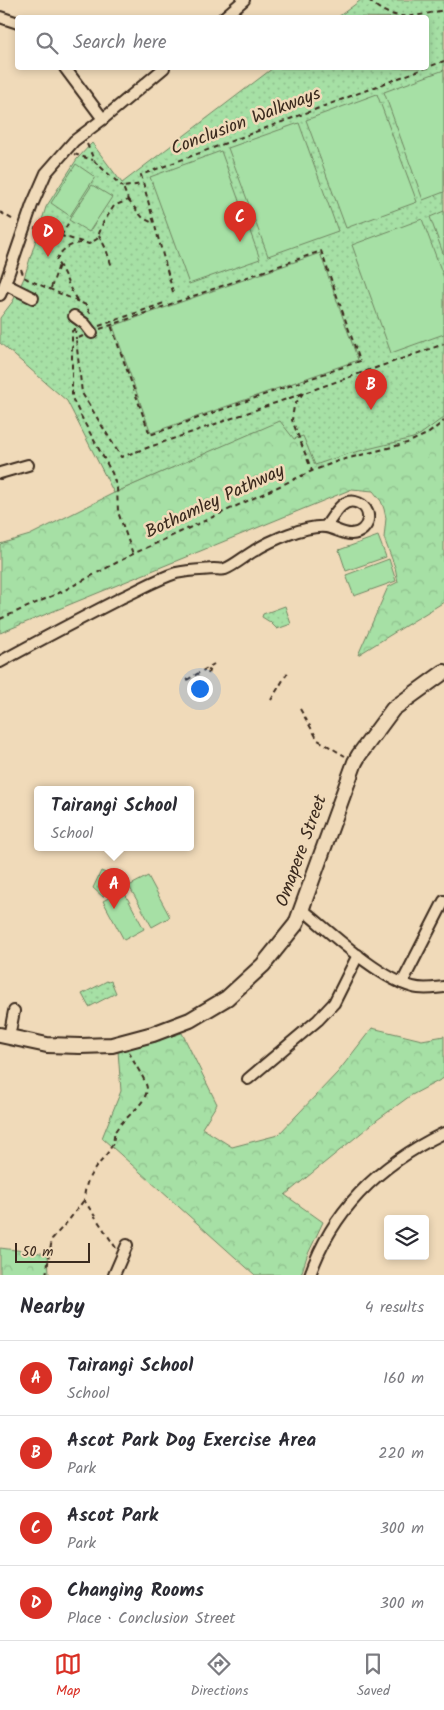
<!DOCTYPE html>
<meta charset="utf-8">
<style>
:root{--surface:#fff;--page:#f2f2f3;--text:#2b2b33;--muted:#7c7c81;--line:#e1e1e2;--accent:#d93025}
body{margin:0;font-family:Kalam,sans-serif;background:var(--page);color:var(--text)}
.controls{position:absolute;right:15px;bottom:15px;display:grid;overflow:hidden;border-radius:5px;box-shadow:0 2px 8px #0003}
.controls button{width:45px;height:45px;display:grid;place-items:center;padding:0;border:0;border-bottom:1px solid var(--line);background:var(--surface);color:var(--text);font:25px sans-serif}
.scale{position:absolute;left:15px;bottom:12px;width:75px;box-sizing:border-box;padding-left:5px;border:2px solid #3b2a1e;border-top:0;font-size:14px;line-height:18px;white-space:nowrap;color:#3b2a1e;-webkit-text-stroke:4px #f0dab9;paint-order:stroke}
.you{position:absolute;left:199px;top:688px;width:18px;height:18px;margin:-12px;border:4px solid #fff;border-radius:50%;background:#1a73e8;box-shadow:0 0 0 8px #1a73e833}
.badge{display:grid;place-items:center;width:32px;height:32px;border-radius:50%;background:var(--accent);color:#fff;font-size:16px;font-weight:700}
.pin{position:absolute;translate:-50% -41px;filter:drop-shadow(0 1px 2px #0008)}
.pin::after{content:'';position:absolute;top:26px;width:18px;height:15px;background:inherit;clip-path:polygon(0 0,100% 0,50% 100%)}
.popup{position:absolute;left:34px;top:786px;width:160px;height:65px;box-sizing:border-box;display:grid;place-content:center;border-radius:5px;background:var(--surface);filter:drop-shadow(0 1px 4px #0005);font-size:16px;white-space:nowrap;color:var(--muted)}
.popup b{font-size:19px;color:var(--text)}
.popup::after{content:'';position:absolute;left:50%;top:100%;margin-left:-10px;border:10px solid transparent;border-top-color:var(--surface)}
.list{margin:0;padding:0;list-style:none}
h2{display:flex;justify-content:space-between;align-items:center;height:65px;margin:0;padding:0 20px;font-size:21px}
h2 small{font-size:16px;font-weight:400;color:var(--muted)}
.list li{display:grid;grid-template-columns:32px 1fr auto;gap:15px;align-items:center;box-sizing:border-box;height:75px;padding:0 20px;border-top:1px solid var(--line)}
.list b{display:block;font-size:19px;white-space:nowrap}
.list p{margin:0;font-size:16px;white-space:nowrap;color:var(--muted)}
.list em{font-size:16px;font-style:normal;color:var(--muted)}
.icon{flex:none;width:28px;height:28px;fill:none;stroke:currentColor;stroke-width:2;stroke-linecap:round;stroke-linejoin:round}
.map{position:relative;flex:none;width:444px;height:1275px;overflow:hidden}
.search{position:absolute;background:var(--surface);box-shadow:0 2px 8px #0003;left:15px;right:15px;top:15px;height:55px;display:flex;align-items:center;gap:12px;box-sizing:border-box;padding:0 18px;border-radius:5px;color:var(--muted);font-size:19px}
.sheet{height:365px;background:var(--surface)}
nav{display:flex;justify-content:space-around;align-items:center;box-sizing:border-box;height:70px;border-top:1px solid var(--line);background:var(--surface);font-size:14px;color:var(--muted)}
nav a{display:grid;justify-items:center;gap:2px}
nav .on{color:var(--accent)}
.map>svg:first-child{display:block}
</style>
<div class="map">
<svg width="444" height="1275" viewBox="0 0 444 1275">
<defs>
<pattern id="forest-crowns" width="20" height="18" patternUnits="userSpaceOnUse" patternTransform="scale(1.25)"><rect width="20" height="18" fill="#a6e0a5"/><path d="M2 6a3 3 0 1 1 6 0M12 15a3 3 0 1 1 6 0" fill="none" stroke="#90c08e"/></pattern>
<pattern id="park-dots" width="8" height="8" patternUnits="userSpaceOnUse" patternTransform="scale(1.25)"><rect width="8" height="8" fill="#a6e0a5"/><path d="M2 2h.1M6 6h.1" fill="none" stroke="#90c08e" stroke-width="1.8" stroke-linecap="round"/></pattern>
</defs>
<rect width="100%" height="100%" fill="#f0dab9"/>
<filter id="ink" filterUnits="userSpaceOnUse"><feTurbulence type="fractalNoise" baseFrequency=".02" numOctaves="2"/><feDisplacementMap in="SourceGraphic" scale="10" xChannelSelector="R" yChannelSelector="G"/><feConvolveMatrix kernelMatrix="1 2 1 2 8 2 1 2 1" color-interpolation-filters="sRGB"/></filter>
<g filter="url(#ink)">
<g fill="url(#forest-crowns)" stroke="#708562">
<polygon points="444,393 444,602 358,655 388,587 398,582 395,567 384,538 386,518 384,509 381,501 373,491 352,489 0,633 0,544 30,535 114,493 280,420"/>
<polygon points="372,1028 422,1040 444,1036 444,1078 410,1096 377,1120 285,1195 323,1222 307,1256 301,1275 255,1275 102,1138 121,1091 118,1051 182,1033 217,1104 202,1128 232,1147 278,1135 338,1072"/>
<polygon points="0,1248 48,1254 49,1275 0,1275"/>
</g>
<g fill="url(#park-dots)" stroke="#708562">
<polygon points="361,0 444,0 444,417 421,434 413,438 347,454 315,465 303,436 294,439 280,421 114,493 67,401 0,343 0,318 13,301 24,278 46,207 77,159 92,143 122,183 273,68 426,68 426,18 338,17"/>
<polygon points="285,606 291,624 277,629 270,622 262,617 263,614"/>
<polygon points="101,871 113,876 103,897 93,888"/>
<polygon points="107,981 108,982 111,981 116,993 89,1007 82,994"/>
</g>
<g fill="#a6e0a5" stroke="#708562">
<polygon points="444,70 444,192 423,200 384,92"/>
<polygon points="377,94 417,202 346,228 306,120"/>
<polygon points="299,123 338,231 268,256 228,148"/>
<polygon points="221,151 260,259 189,284 150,177"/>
<polygon points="76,164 95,177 70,216 51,203"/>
<polygon points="92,185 112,197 89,232 69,220"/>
<polygon points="444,211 444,256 430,217"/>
<polygon points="422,219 444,278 444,334 391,353 352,245"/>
<polygon points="320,253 358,360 151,433 113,326"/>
<polygon points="378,536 386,557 346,571 339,550"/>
<polygon points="389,559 396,581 354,596 346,575"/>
<polygon points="148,876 170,917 152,927 129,886"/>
<polygon points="123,890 144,929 124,940 103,901"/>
</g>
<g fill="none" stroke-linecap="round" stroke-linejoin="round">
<defs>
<g id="minor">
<polyline points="0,17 18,23"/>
<polyline points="223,18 244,0"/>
<polyline points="65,68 103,119"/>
<polyline points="5,284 33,298"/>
<polyline points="0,295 5,284 32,205 46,173 74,141 103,119 164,68"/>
<polyline points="74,316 85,324 92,333"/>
<polyline points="0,473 28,465"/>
<path d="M0,662C40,640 80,619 121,598C139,590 157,579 176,573C188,570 202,570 214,569C218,569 222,570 225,569C235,565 245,556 254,551C271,540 306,525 326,527C334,528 342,534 351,534C371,533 375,507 355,502C341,498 333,518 325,527"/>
<path d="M302,909C330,932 378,978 413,987C423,990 434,988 444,987"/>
<polyline points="402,983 444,901"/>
<polyline points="9,1037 14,1011"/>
<polyline points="248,1079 318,1020 334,1003 358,955"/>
<polyline points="114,1275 127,1245"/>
<path d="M310,1275C333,1208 382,1163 444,1133"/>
</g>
<polyline id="major" points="0,1035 47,1045 80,1046 112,1045 153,1034 190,1020 227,998 263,965 296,924 355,762 359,755 393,709 444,672"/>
</defs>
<use href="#minor" stroke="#3b2a1e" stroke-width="14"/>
<use href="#major" stroke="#3b2a1e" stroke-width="18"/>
<g stroke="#3b2a1e" stroke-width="2" stroke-dasharray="5 4" stroke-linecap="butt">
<path d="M369,0C393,24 415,16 444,10"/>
<polyline points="87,144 95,162 123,187"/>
<polyline points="74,154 93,160"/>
<polyline points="128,200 143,218 153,223"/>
<polyline points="0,212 15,221"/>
<polyline points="34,228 89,244 97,239 103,223 114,206 128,200 123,187 142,184"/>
<polyline points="99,235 106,249 112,267"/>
<polyline points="61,236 69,222"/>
<polyline points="21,269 24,277 29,280 86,305 92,317"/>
<polyline points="51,288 59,265"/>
<polyline points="173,292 141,175 444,61"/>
<path d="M77,300C68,288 65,271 56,261C60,250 70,244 81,243"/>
<polyline points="99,326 167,302"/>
<polyline points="75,328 76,339"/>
<polyline points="75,329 72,331 72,398 84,422 112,473 117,488 118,512 133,554"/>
<polyline points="100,329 321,251 360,361 150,435 111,325"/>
<polyline points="83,336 76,339 82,393 121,457 444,344"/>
<polyline points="303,393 294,406 292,420 312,471"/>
<polyline points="0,619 61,592 133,554 312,471 338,461 407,443 429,433 444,421"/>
<polyline points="208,674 210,667"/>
<polyline points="187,680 214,664"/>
<polyline points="271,700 288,672"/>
<polyline points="300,709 318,740 345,756"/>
<path d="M116,1248L84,1200C86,1168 102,1167 113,1143C114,1139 114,1135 115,1132C121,1119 146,1106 147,1089C147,1080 132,1062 129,1051"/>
<polyline points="46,1275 52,1239 69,1220 84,1200"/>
</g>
<use href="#minor" stroke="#f0dab9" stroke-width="10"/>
<use href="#major" stroke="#f0dab9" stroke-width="14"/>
</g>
</g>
<g text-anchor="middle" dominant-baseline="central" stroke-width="5" stroke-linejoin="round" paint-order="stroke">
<g font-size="18" fill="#3b2a1e" stroke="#f0dab9">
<text transform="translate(246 122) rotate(-21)">Conclusion Walkways</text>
<text transform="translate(215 502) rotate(-25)">Bothamley Pathway</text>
<text transform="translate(302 851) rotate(-70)">Omapere Street</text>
</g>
</g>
</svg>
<div class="controls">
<button><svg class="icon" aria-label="layers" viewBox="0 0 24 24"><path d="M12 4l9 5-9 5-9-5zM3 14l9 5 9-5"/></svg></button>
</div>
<div class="scale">50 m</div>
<div class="you"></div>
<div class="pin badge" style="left:114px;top:909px">A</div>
<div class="popup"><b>Tairangi School</b>School</div>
<div class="pin badge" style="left:371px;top:410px">B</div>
<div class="pin badge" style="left:240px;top:242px">C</div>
<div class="pin badge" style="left:48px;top:257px">D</div>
<div class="search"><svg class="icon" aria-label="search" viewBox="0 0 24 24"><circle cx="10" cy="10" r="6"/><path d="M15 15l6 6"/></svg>Search here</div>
</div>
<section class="sheet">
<h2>Nearby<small>4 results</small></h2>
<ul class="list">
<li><span class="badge">A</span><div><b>Tairangi School</b><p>School</p></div><em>160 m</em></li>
<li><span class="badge">B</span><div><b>Ascot Park Dog Exercise Area</b><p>Park</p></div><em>220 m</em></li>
<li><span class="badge">C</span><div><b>Ascot Park</b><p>Park</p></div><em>300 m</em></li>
<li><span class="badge">D</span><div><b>Changing Rooms</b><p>Place · Conclusion Street</p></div><em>300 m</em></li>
</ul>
</section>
<nav>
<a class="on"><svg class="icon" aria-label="map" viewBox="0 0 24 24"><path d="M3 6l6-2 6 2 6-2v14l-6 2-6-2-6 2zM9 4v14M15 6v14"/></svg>Map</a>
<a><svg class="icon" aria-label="directions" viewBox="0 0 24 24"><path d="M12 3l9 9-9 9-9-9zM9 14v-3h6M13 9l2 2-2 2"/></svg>Directions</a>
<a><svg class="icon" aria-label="saved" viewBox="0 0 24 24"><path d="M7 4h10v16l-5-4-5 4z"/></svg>Saved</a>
</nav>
